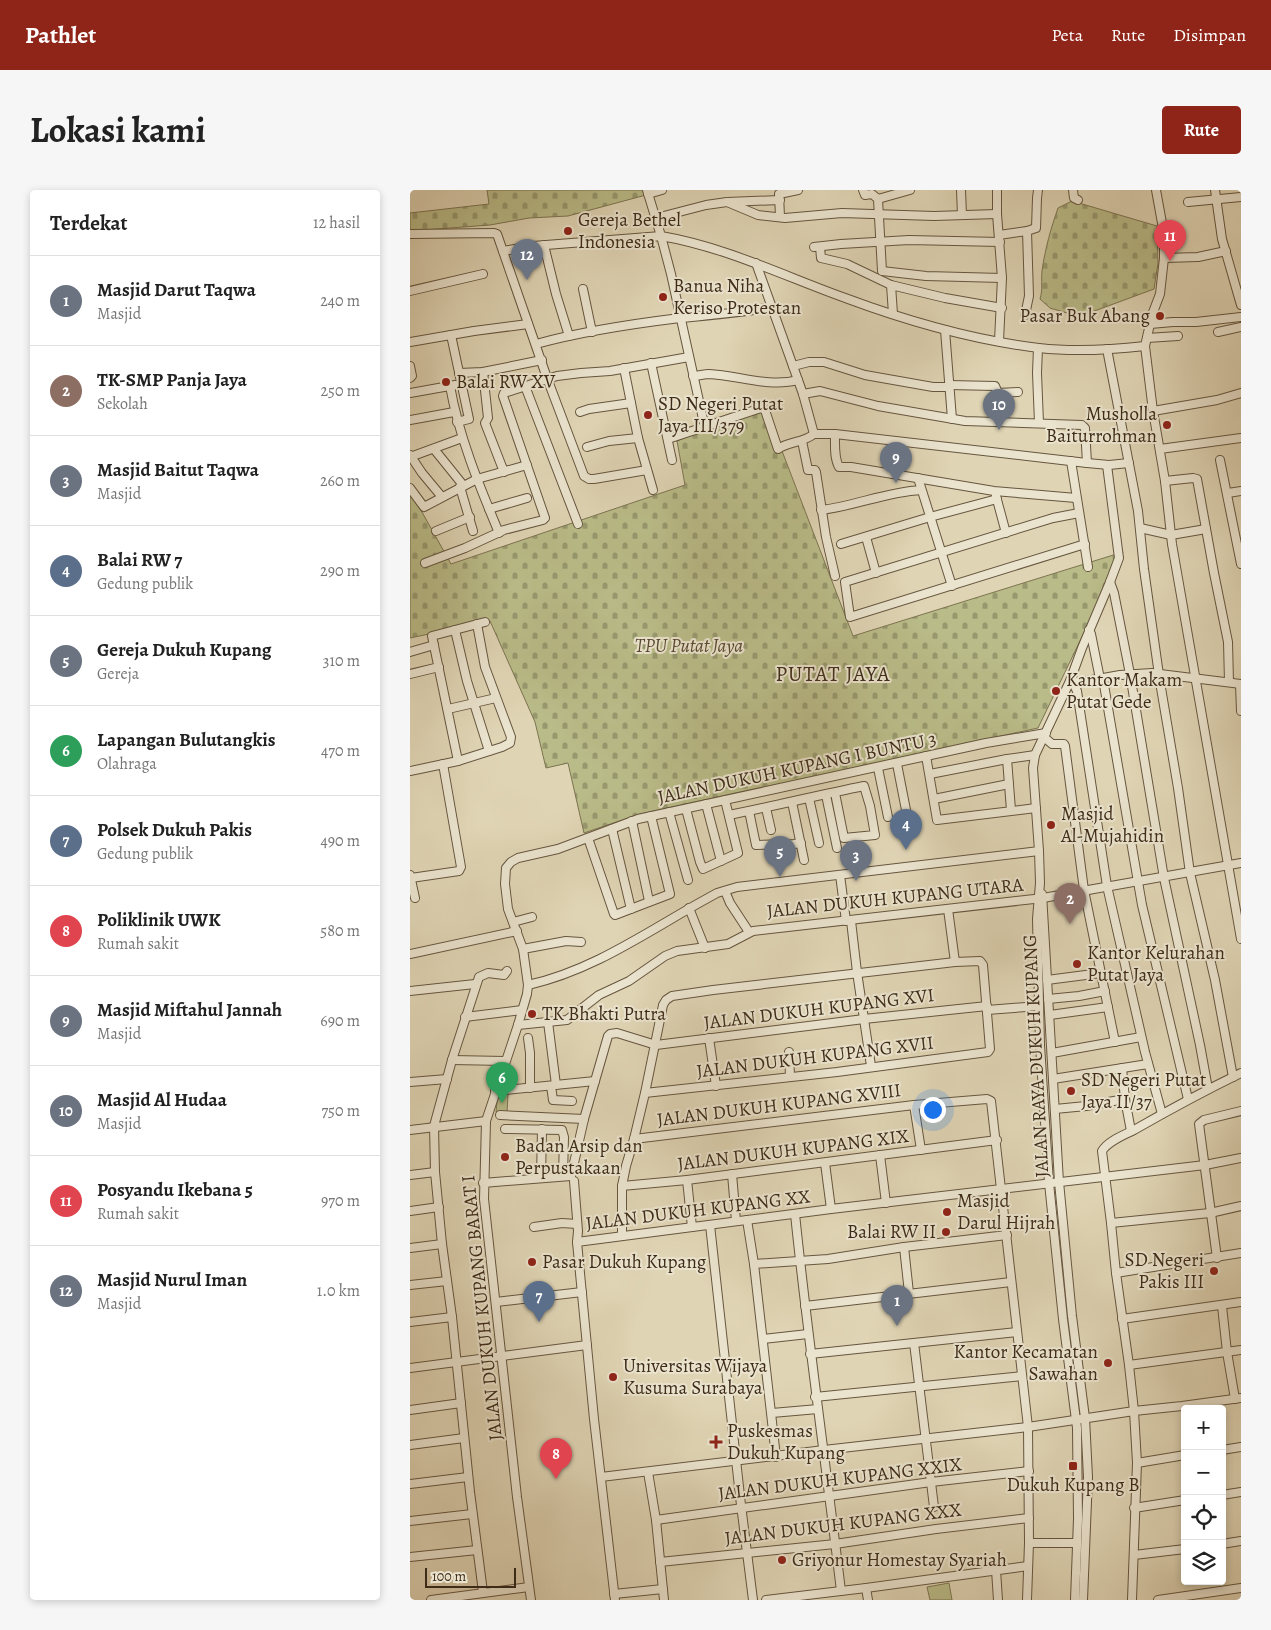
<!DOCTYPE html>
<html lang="id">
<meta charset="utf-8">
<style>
:root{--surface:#fff;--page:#f6f6f6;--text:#222;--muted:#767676;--line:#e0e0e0;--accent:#8f2418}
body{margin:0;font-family:Alegreya,serif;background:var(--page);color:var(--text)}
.controls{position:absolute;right:15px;bottom:15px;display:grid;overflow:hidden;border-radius:5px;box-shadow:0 2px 8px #0003}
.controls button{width:45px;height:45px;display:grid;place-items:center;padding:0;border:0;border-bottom:1px solid var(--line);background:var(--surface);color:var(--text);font:25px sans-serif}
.scale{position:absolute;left:15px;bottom:12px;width:91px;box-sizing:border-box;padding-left:5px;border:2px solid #3e2c18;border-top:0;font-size:14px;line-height:18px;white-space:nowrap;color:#3e2c18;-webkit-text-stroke:4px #eae3ce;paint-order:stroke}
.you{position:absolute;left:522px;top:919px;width:18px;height:18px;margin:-12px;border:4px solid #fff;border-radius:50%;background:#1a73e8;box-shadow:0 0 0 8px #1a73e833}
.badge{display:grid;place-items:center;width:32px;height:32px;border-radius:50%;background:var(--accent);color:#fff;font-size:16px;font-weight:700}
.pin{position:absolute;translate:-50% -41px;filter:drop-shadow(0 1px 2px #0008)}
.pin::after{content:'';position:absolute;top:26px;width:18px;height:15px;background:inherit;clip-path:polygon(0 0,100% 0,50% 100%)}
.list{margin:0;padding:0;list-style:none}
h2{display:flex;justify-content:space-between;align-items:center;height:65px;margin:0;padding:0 20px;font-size:21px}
h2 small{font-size:16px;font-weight:400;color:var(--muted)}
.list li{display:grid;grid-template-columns:32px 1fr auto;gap:15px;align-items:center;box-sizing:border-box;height:90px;padding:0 20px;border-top:1px solid var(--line)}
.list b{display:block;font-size:19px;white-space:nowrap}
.list p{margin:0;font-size:16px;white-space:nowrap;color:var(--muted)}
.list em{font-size:16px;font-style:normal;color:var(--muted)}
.icon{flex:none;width:28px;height:28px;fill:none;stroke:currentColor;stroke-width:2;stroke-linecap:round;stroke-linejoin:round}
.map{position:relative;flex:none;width:831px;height:1410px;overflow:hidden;border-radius:5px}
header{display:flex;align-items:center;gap:30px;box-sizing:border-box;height:70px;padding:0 25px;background:var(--accent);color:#fff}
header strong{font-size:24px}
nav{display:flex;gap:28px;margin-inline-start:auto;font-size:18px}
.intro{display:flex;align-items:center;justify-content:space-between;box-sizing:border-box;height:120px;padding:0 30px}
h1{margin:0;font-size:35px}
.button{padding:12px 22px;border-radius:5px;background:var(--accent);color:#fff;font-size:18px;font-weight:700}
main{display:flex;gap:30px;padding:0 30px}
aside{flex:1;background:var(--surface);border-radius:5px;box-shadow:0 2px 8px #0003}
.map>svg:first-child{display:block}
</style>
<header>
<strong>Pathlet</strong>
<nav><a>Peta</a><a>Rute</a><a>Disimpan</a></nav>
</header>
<div class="intro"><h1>Lokasi kami</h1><a class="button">Rute</a></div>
<main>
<aside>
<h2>Terdekat<small>12 hasil</small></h2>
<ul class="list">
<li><span class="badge" style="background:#6b7280">1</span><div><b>Masjid Darut Taqwa</b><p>Masjid</p></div><em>240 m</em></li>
<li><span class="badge" style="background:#8d6e63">2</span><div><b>TK-SMP Panja Jaya</b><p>Sekolah</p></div><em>250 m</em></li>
<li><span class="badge" style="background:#6b7280">3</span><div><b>Masjid Baitut Taqwa</b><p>Masjid</p></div><em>260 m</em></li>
<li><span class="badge" style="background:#5c6f8a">4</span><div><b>Balai RW 7</b><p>Gedung publik</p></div><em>290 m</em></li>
<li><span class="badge" style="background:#6b7280">5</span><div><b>Gereja Dukuh Kupang</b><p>Gereja</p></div><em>310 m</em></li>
<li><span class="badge" style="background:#2e9e5b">6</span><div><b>Lapangan Bulutangkis</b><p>Olahraga</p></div><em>470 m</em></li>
<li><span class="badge" style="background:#5c6f8a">7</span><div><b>Polsek Dukuh Pakis</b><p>Gedung publik</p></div><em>490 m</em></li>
<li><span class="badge" style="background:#e0444e">8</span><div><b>Poliklinik UWK</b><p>Rumah sakit</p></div><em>580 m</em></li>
<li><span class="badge" style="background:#6b7280">9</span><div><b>Masjid Miftahul Jannah</b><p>Masjid</p></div><em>690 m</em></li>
<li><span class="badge" style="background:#6b7280">10</span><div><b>Masjid Al Hudaa</b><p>Masjid</p></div><em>750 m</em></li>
<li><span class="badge" style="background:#e0444e">11</span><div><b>Posyandu Ikebana 5</b><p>Rumah sakit</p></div><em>970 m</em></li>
<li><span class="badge" style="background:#6b7280">12</span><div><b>Masjid Nurul Iman</b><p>Masjid</p></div><em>1.0 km</em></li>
</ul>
</aside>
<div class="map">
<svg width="831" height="1410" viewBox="0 0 831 1410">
<defs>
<pattern id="cemetery-stones" width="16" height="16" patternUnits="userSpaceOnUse" patternTransform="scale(1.25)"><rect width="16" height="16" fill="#b9bb88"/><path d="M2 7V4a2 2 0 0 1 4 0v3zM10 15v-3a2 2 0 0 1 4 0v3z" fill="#98986e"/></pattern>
</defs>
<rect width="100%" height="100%" fill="#dfd4b4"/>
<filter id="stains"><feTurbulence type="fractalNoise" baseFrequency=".004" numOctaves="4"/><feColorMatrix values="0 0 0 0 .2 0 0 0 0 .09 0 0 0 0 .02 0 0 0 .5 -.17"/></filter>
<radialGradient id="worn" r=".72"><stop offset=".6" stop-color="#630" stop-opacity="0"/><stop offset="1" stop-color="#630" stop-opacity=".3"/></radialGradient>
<g fill="url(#cemetery-stones)" stroke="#7c7450">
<polygon points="77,0 234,0 236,5 158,26 119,28 80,35 0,41 0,23 79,14"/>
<path d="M662,11L747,36L748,73L744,99L679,123H657L640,118L630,109C633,99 631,91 632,81C635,59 641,38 648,18Z"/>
<polygon points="354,214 443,446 713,362 628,538 230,624 174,643 158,573 136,578 125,532 80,431 0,448 0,307 3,306 41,374 275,295 267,251"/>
</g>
<g fill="#b9bb88" stroke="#7c7450">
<polygon points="88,903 98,904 97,923 86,922"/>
<polygon points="539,1393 542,1410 520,1410 517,1397"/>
</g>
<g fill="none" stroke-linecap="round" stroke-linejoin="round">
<defs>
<g id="minor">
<path d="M237,0L251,46C316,57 376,87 438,109C500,132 563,150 629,158C664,162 700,160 735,156"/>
<polyline points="453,0 455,5 462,4 468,9 500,0"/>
<polyline points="551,0 552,25"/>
<polyline points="587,0 587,24 592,88 589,151"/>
<polyline points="663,0 664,8 668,10"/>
<polyline points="746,0 754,44 754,68 750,104 742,125 735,156 743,221 755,291 762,354 831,749"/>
<polyline points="805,0 812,49 831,115"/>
<polyline points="238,4 252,0"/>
<polyline points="468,9 472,81 516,86 592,88"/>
<polyline points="317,12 348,25 375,28 432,23 524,26 587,24"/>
<polyline points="778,12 831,7"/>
<polyline points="370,27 369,4 388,0"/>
<polyline points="246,28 296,15 317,12 370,10"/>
<polyline points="0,44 84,43 87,44 137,188 174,286 179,289 184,289 237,280"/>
<polyline points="589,45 617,41"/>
<polyline points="134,55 146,104 159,146"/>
<polyline points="404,57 431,54 499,50 590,52"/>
<polyline points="410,57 411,68 437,74 481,95"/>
<polyline points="93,61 123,56 251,46 261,84 295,238"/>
<polyline points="754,68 788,67 816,61"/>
<polyline points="346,73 393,204 404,244"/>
<polyline points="173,99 182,142"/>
<polyline points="0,101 73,84"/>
<polyline points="483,124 481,95 535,108 592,118"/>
<polyline points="615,125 619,106 617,41 626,38 627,8 628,0"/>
<polyline points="740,134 763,132 786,132 831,127"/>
<polyline points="535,140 542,229"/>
<polyline points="808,142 831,137"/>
<polyline points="41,145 59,229 47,232"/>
<polyline points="737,148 768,146"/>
<polyline points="0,152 64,141 118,134"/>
<path d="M126,154C173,141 221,134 270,128C301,125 331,123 361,117"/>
<polyline points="628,158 627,183 629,233"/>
<polyline points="697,159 728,321 734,379 750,492 768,598 780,683 805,790 823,887"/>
<polyline points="241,173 262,270"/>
<polyline points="0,176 2,186 0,188"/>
<polyline points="383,176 399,172 414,172 455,185 523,197 539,197"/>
<polyline points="214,178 228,248 243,300"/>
<polyline points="73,182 78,228 75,233 94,282"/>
<polyline points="49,183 73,182 132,170"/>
<path d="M283,186C288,186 294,184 299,184C327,185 359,198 388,190"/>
<polyline points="539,195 585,196 588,203 608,202"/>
<path d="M40,196C49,247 69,295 89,343"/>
<polyline points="115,196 168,334"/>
<polyline points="0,203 45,195"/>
<polyline points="393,204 410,201 468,216 555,231 672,235 675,238 677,273"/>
<polyline points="743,221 807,210 831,203"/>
<polyline points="170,222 179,219 221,213"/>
<polyline points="0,230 44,222"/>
<polyline points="404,244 425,244 677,273 699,275 719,273"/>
<path d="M425,244C425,255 424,268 429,277H441L584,301L666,308"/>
<path d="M258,249L351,218L355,220L368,259C379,251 393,253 404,244"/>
<polyline points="392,251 398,280 405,280 406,282 416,347 425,386"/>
<polyline points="177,257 199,251 228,248"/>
<polyline points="24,259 53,295"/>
<polyline points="750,259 831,248"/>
<polyline points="0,265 12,283 32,307"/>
<polyline points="0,267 52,248"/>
<polyline points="810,270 831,374"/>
<polyline points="661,271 678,377"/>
<polyline points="508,288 542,396"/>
<polyline points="755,291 783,288 787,289 804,383 818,452 819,492"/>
<polyline points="50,297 63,341"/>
<polyline points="0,298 14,317 67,289 117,275"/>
<polyline points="818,303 831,301"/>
<polyline points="586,306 596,343"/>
<polyline points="79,319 117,308"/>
<path d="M411,320C445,316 476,302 511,300"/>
<polyline points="669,323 643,328 435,392 440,427 675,354"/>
<polyline points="730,338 761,345 796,339"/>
<polyline points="26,341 60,327"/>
<polyline points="456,347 466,383"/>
<polyline points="431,354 520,327 587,309"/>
<polyline points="15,373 55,358 94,340 133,330 135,328 93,206 94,203 147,186 171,183 200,181 279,167"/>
<polyline points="700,392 704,403 720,484 754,688 790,855 798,899"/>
<polyline points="45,440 57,491 79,561"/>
<polyline points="679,440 681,444 690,489"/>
<polyline points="0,462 24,455"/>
<polyline points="0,484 29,477"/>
<polyline points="693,489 732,715 778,909"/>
<polyline points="660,491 671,492 710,485 742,483 831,494"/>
<polyline points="662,491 667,501 697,696 735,862 752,924"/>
<polyline points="830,494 831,521"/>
<polyline points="38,519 86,508"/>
<polyline points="634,547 642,554 654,554 655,556 674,700 705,852"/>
<polyline points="516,566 527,630 626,618"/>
<polyline points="597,569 601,620"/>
<polyline points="48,571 22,446 75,432"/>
<polyline points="487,574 496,620"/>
<polyline points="468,578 478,627"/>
<polyline points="0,581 48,571 92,557 100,553 101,547 75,477 67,434"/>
<polyline points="520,584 597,569 625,565"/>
<polyline points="416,605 427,658"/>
<polyline points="399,608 409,653"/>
<polyline points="524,609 599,594"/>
<polyline points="382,612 394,670"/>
<polyline points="296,614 311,671"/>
<polyline points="356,618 361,640"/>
<polyline points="276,619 290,672 293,679 328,663 315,610"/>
<polyline points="339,621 346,655 384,654 391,653"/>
<polyline points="259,622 278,690"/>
<path d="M319,625C364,616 409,605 454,596L460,616L465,645L434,648L425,603"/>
<polyline points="222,631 239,711"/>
<polyline points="202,639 221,719"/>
<polyline points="178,648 204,724 205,725 260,704 241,626"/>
<polyline points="0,685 5,708"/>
<polyline points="430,685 436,731"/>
<polyline points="1,688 49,681 51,677 33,574"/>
<polyline points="315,701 320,713 339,742"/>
<polyline points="632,704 649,992 662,1126 675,1228 678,1287 673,1410"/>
<polyline points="279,718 295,758"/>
<polyline points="538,719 545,772"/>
<polyline points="441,731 447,782 461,876"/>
<polyline points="103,732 122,727"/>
<polyline points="113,759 156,751 171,752"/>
<polyline points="0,764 107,741"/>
<polyline points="637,790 691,783"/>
<path d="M118,795C181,781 234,744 289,713L307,703L327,697L629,661"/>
<polyline points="0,801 65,794"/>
<polyline points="638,809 669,806 695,801"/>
<polyline points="577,820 629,816"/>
<polyline points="640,825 698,817"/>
<polyline points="55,827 112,820"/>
<polyline points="138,832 146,895"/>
<polyline points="108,835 157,830 189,805 219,791 255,766 267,761 318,754 343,741 633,708 831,673"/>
<polyline points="118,848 120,863 120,898"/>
<polyline points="299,848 306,896"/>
<polyline points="379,862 380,886"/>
<polyline points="642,863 731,847"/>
<polyline points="42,870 95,871"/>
<polyline points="712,878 715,909 721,941"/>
<polyline points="643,889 738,874"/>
<polyline points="0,892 37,889"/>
<polyline points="141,896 143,910 162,911"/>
<polyline points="85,901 185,891"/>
<polyline points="504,915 511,960"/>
<polyline points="645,919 676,916 715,909"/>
<polyline points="90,925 174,929"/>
<polyline points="95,939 152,940 154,947 153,986"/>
<polyline points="0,940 76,931"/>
<polyline points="224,949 504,915 577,909 581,911 618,1237 619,1353 617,1410"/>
<polyline points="470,965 476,1013"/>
<polyline points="415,973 421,1019"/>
<polyline points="322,984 326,1031"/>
<polyline points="0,985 25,982"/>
<polyline points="131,988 132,939"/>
<polyline points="277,990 282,1037"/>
<polyline points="164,991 168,1041 167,1052"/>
<polyline points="73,993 161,986 174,929 198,846 200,844 207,843 246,855 454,829 577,816"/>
<polyline points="212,996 277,990 587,950"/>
<polyline points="0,1021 29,1017"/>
<path d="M385,1024C398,1150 416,1275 431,1401"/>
<polyline points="337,1030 344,1074 366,1267"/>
<polyline points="701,1033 800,1023 831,1016"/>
<polyline points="300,1035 331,1315 343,1410"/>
<polyline points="124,1037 152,1033 167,1034"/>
<polyline points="212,1046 212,996 216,976 224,949 235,903 253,815 256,810 262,806 303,800 545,772 570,771 573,775 580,859 578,862 427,882 235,903"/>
<polyline points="494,1057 499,1103"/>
<polyline points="0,1058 32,1054"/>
<polyline points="807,1068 789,934 794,930 831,921"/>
<polyline points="344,1074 418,1069 494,1057 597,1045"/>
<polyline points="706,1083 831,1063"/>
<polyline points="0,1095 37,1091"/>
<polyline points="86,1112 172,1102"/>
<polyline points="395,1116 601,1092"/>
<polyline points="812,1116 817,1162 825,1209"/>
<polyline points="712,1129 831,1112"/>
<polyline points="0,1132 42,1127"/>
<polyline points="353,1149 398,1144"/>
<polyline points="504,1153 524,1317"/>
<polyline points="400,1164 607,1142"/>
<polyline points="719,1175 831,1160"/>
<polyline points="0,1178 177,1155"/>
<polyline points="405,1207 612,1186"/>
<polyline points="0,1220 51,1213"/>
<polyline points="362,1223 408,1219"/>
<polyline points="0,1255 54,1248"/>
<polyline points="812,1260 831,1257"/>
<polyline points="727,1273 775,1265"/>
<polyline points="238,1282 246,1330 254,1410"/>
<polyline points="191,1287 414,1260 618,1237 724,1221 772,1216 831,1208"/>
<polyline points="0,1294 58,1287"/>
<polyline points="812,1305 831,1302"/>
<polyline points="724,1318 775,1310"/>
<polyline points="246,1330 521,1292 619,1281"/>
<polyline points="0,1331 62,1324"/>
<polyline points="619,1353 667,1353"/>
<polyline points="812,1354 831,1351"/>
<polyline points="724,1365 775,1359"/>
<polyline points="0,1367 67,1360"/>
<polyline points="250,1372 425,1354 526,1339 619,1328"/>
<polyline points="586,1380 588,1410"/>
<polyline points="456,1398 458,1410"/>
<polyline points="73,1402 60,1302 42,1127 32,1054 25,982 24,936 42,870 69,787 78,783 94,785 97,781"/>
<polyline points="204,1404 253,1399"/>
<polyline points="21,1410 119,1397"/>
<polyline points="121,1410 107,1307 74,1009 76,931 108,835 117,804 118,795 113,759 98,719 95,694 96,678 101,672 108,668 148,659 228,629 576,553 636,543"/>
<polyline points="205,1410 184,1229 167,1052 421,1019 795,975 831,968"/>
<polyline points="356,1410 456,1398 618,1376"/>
<polyline points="665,1410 668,1329 667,1238 653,1129 639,993 630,855 627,729 630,693 629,661 623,578 625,565 660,491 672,458 700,392 709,368 697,275"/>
<path d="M722,1410L727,1273L724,1221L719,1175L706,1083L701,1033L692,961C698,951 714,945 724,940C759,920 794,901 831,883"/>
<polyline points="748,1410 831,1398"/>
</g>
</defs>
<use href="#minor" stroke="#66563f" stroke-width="10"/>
<use href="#minor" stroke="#eae3ce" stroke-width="8"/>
</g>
<g fill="#8f2418" stroke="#eae3ce" stroke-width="2">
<circle cx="158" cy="41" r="5"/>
<circle cx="253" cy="107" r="5"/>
<circle cx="750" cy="126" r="5"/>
<circle cx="36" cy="192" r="5"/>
<circle cx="238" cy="225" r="5"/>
<circle cx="757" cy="235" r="5"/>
<circle cx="646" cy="501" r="5"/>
<circle cx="641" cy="635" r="5"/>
<circle cx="667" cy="774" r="5"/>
<circle cx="122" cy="824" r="5"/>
<circle cx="661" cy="901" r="5"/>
<circle cx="95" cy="967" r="5"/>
<circle cx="537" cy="1022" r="5"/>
<circle cx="536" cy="1042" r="5"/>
<circle cx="122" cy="1072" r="5"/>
<circle cx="804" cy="1081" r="5"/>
<circle cx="698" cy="1173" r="5"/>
<circle cx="203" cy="1187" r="5"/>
<path d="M303.5 1244.5h5v5h5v5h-5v5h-5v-5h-5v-5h5z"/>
<rect x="658" y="1271" width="10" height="10" rx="2.5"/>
<circle cx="372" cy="1370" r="5"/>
</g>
<g text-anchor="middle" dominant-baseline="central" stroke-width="4" stroke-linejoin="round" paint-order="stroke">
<g font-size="19" fill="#3e2c18" stroke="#eae3ce" text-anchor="start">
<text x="168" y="30">Gereja Bethel<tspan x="168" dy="22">Indonesia</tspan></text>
<text x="263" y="96">Banua Niha<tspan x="263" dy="22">Keriso Protestan</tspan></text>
<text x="740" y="126" text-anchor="end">Pasar Buk Abang</text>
<text x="46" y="192">Balai RW XV</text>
<text x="248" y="214">SD Negeri Putat<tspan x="248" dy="22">Jaya III/379</tspan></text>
<text x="747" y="224" text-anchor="end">Musholla<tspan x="747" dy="22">Baiturrohman</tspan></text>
<text x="656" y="490">Kantor Makam<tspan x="656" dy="22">Putat Gede</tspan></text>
<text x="651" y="624">Masjid<tspan x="651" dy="22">Al-Mujahidin</tspan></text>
<text x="677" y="763">Kantor Kelurahan<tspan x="677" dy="22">Putat Jaya</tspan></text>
<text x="132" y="824">TK Bhakti Putra</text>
<text x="671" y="890">SD Negeri Putat<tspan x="671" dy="22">Jaya II/37</tspan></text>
<text x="105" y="956">Badan Arsip dan<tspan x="105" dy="22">Perpustakaan</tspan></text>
<text x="547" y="1011">Masjid<tspan x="547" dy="22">Darul Hijrah</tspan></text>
<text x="526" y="1042" text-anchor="end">Balai RW II</text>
<text x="794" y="1070" text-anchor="end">SD Negeri<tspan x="794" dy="22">Pakis III</tspan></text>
<text x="132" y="1072">Pasar Dukuh Kupang</text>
<text x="688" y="1162" text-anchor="end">Kantor Kecamatan<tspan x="688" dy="22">Sawahan</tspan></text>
<text x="213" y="1176">Universitas Wijaya<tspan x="213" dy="22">Kusuma Surabaya</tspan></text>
<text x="317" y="1241">Puskesmas<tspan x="317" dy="22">Dukuh Kupang</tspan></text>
<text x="663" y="1295" text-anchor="middle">Dukuh Kupang B</text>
<text x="382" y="1370">Griyonur Homestay Syariah</text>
</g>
<g font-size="19" font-style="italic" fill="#57492e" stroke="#eae3ce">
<text x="279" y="456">TPU Putat Jaya</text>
</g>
<g font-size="19" fill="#3e2c18" stroke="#eae3ce">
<text transform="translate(387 578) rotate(-12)">JALAN DUKUH KUPANG I BUNTU 3</text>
<text transform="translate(485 708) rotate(-6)">JALAN DUKUH KUPANG UTARA</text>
<text transform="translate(409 819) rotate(-7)">JALAN DUKUH KUPANG XVI</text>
<text transform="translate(626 866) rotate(-93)">JALAN RAYA DUKUH KUPANG</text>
<text transform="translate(405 867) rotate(-7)">JALAN DUKUH KUPANG XVII</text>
<text transform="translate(369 915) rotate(-7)">JALAN DUKUH KUPANG XVIII</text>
<text transform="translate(383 960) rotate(-7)">JALAN DUKUH KUPANG XIX</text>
<text transform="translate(288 1020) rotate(-7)">JALAN DUKUH KUPANG XX</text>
<text transform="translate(72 1118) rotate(-96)">JALAN DUKUH KUPANG BARAT I</text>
<text transform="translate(430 1289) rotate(-7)">JALAN DUKUH KUPANG XXIX</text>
<text transform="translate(433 1334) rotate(-7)">JALAN DUKUH KUPANG XXX</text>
</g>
<g font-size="21" letter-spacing="1" fill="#3e2c18" stroke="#eae3ce">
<text x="423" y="484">PUTAT JAYA</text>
</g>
</g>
<rect width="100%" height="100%" filter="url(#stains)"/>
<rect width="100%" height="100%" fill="url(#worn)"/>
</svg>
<div class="controls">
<button>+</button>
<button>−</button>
<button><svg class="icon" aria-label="locate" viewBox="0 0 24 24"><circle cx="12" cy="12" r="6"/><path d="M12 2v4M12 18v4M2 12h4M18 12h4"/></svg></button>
<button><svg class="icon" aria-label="layers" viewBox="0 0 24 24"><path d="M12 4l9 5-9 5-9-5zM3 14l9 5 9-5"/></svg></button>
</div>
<div class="scale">100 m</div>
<div class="you"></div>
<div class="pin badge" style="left:487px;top:1136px;background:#6b7280">1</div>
<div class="pin badge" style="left:660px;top:734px;background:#8d6e63">2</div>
<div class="pin badge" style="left:446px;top:691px;background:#6b7280">3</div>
<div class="pin badge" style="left:496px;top:660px;background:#5c6f8a">4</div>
<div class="pin badge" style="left:370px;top:687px;background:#6b7280">5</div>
<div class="pin badge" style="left:92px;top:913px;background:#2e9e5b">6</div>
<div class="pin badge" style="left:129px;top:1132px;background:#5c6f8a">7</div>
<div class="pin badge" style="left:146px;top:1289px;background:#e0444e">8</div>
<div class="pin badge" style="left:486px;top:293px;background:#6b7280">9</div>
<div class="pin badge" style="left:589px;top:240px;background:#6b7280">10</div>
<div class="pin badge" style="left:760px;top:71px;background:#e0444e">11</div>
<div class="pin badge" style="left:117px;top:90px;background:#6b7280">12</div>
</div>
</main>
